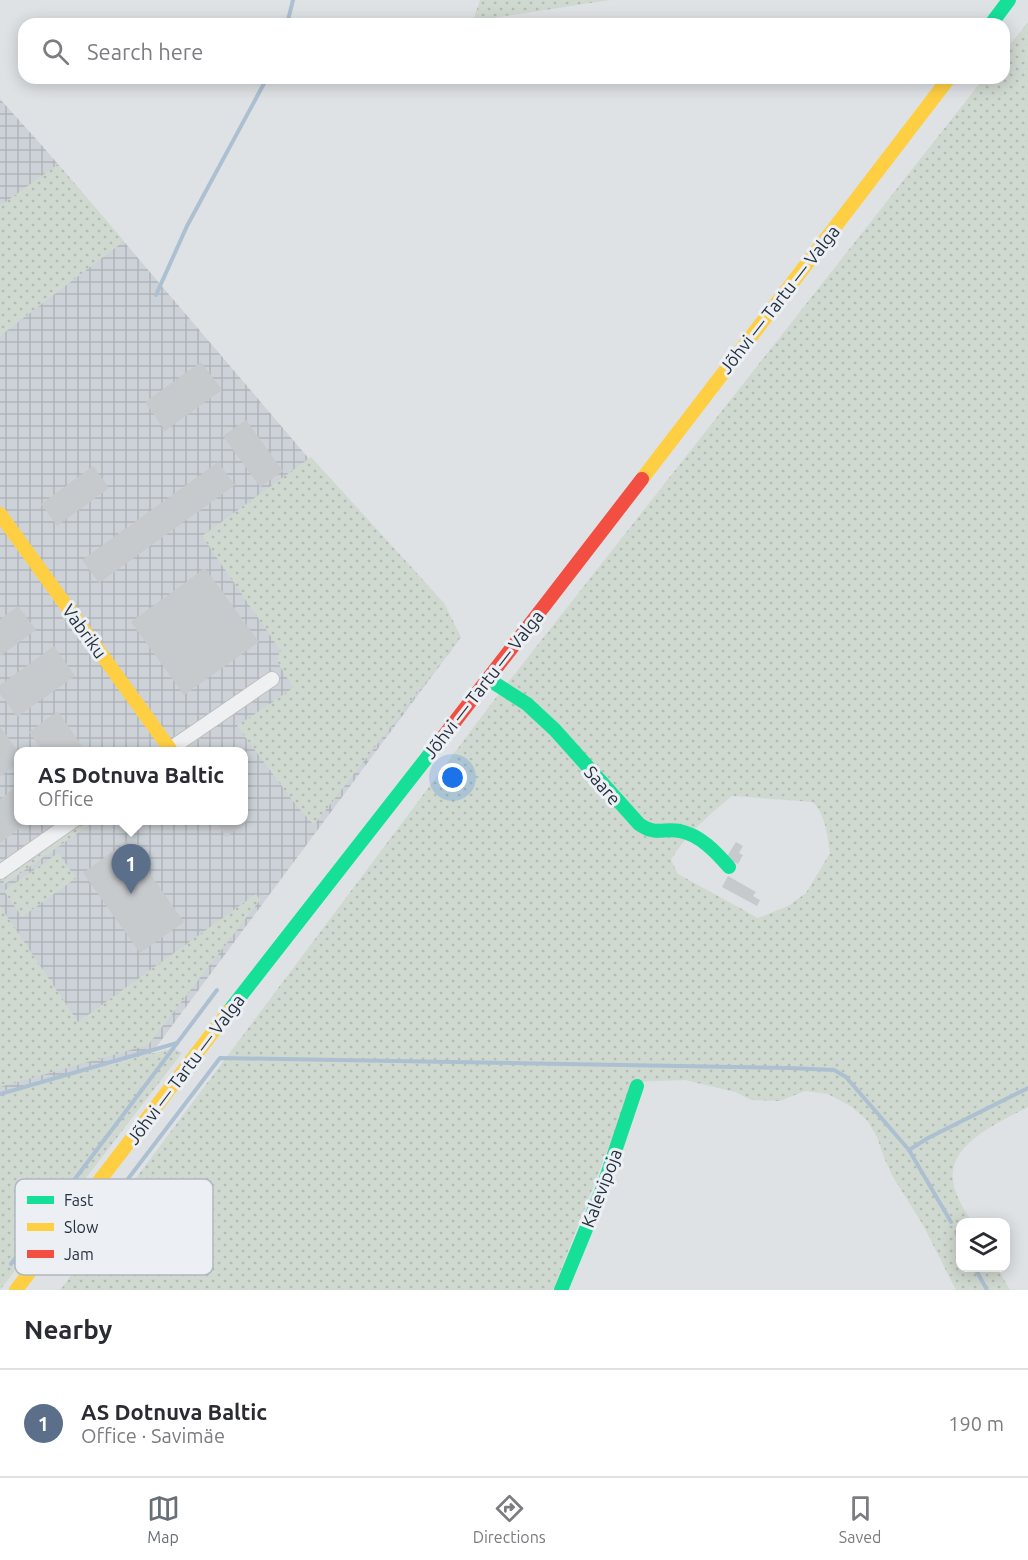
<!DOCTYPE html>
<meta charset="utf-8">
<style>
:root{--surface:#fff;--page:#f2f2f3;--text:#2b2b33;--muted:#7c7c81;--line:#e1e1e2;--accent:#676f78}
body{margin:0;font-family:Ubuntu,sans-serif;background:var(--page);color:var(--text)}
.controls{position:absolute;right:18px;bottom:18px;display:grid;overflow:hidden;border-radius:12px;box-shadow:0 3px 15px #0003}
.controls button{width:54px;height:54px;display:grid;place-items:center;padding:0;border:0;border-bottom:2px solid var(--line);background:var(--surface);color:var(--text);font:30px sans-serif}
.you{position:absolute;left:453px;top:778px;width:21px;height:21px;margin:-15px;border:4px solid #fff;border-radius:50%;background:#1a73e8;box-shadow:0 0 0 9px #1a73e833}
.badge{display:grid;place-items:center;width:39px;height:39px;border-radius:50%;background:var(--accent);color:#fff;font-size:20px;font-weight:700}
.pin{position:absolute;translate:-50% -50px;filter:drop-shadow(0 2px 3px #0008)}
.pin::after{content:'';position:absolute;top:32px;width:21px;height:18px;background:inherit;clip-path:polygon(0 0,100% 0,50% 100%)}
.popup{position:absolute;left:14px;top:747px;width:234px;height:78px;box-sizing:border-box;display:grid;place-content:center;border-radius:12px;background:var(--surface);filter:drop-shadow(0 2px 4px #0005);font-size:20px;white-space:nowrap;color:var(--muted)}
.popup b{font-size:22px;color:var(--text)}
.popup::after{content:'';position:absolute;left:50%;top:100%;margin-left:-12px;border:12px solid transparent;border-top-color:var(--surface)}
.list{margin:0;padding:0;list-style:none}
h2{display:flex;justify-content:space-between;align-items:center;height:78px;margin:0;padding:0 24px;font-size:26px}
h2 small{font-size:20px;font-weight:400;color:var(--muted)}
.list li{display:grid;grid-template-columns:39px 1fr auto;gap:18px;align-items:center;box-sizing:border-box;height:108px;padding:0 24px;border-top:2px solid var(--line)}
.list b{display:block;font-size:22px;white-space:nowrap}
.list p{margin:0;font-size:20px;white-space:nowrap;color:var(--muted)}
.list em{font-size:20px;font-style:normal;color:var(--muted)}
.icon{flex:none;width:33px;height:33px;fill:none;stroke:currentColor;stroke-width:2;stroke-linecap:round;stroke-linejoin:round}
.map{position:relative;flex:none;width:1028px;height:1290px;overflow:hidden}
.search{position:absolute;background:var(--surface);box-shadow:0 3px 15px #0003;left:18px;right:18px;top:18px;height:66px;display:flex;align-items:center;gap:15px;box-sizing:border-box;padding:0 21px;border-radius:18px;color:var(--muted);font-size:22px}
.sheet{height:186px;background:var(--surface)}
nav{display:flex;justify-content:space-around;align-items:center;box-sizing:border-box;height:84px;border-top:2px solid var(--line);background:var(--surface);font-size:16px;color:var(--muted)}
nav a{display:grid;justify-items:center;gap:3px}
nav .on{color:var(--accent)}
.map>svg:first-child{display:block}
</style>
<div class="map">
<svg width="1028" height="1290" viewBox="0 0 1028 1290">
<defs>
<pattern id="industrial-grid" width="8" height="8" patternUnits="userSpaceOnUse" patternTransform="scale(1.5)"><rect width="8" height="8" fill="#cdd2d8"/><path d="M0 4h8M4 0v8" fill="none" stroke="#b0b5ba"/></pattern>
<pattern id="grass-dots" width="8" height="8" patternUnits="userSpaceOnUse" patternTransform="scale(1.5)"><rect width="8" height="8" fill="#d0d9d0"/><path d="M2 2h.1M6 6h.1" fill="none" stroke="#b2bbb4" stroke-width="1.8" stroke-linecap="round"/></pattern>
</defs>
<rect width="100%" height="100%" fill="#dfe2e5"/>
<path fill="url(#industrial-grid)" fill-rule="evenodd" d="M0,99L45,149L461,637L151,1054L0,1092ZM18,752H243V820H18Z"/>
<g fill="url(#grass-dots)" fill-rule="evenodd">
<polygon points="480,0 610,0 473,21"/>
<path d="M1028,22V1107C1002,1121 948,1143 953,1180C954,1195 965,1210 972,1222H960V1268H997L1010,1290H956L923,1225L893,1177L885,1160L877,1137L867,1120L852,1107L828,1094L805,1091L780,1101L751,1100L735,1092L685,1080L634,1082L553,1290H60L68,1280L88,1242L491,704L984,78H1004V52ZM732,796L813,802C826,816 827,835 830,853L806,893L788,906L758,918L678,874L671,860C686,834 709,815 732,796Z"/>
<polygon points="58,164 124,241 0,336 0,206"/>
<polygon points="311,457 444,603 461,637 314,825 296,805 237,726 293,688 277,661 280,650 202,536"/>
<polygon points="86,821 95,821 2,886 5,879"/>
<polygon points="58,853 76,878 22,917 4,891"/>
<polygon points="256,894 260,900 148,1045 0,1087 0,906 78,1022"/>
<polygon points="173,1048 182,1053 0,1290 0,1094"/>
</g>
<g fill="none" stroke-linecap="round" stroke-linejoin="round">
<g stroke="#adc0d1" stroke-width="4">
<polyline points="287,24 293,0"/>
<polyline points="156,295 187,226 267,78"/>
<polyline points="0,1094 177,1043"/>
<polyline points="909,1150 928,1138 1028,1088"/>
<polyline points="956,1232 960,1240"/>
<polyline points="11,1264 217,990"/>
<polyline points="975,1268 987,1290"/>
<polyline points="68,1269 118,1192 220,1058 789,1068 834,1070 846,1077 909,1150 951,1222"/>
</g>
</g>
<g fill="#c7cacd">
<polygon points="201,362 222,390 165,431 145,402"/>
<polygon points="246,420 283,471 260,487 223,436"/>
<polygon points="218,462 235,485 99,583 82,560"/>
<polygon points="93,466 109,488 57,526 41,504"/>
<polygon points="205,568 259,642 184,695 131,622"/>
<polygon points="18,606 36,630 0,656 0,619"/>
<polygon points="54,646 75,676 17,717 0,694 0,685"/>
<polygon points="58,711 86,752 43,752 29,732"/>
<polygon points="0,726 18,752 18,763 0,777"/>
<polygon points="18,786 18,820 31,820 0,843 0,799"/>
<polygon points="243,815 248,821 226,837 214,820 243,820"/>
<polygon points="127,841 184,922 140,953 83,873"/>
<polygon points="736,842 743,846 739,853 743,855 738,864 726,858"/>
<polygon points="728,876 756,892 753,896 760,900 757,906 722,887"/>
</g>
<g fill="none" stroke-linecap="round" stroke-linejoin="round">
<defs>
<g id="street">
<polyline points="170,749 272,679"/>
<polyline points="0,872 74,820"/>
</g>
</defs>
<use href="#street" stroke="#bdc0c3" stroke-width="16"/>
<use href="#street" stroke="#eff0f1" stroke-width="14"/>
<g stroke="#16e098" stroke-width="14">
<polyline points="991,24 1009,0"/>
<path d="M488,679L527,704L555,730L639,824C656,836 663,828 680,831C700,835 716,852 729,867"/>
<polyline points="229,1011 443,737"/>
<polyline points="561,1290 602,1190 637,1086"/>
</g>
<g stroke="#ffcf43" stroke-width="14">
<polyline points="642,479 949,78"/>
<polyline points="0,514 170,749 167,752"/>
<polyline points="16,1290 229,1011"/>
</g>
<polyline stroke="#f24e42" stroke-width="14" points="443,737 642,479"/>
</g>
<g text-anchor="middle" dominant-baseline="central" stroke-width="6" stroke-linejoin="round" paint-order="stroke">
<g font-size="18" fill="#26313e" stroke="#ecf0f5">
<text transform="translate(779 299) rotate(-52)">Jõhvi — Tartu — Valga</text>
<text transform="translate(85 631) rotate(54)">Vabriku</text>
<text transform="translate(483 684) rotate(-52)">Jõhvi — Tartu — Valga</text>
<text transform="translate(603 785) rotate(49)">Saare</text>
<text transform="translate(185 1069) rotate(-53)">Jõhvi — Tartu — Valga</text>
<text transform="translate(601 1188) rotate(-69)">Kalevipoja</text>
</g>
</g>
<rect x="15" y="1179" width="198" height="96" rx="9" fill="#ecf0f5" stroke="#b1b7be" stroke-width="1.5"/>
<rect x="27" y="1196" width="27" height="8" fill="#16e098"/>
<rect x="27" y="1223" width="27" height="8" fill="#ffcf43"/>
<rect x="27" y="1250" width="27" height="8" fill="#f24e42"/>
<g font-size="16" fill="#26313e">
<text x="64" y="1206">Fast</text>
<text x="64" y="1233">Slow</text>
<text x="64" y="1260">Jam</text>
</g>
</svg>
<div class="controls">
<button><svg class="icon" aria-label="layers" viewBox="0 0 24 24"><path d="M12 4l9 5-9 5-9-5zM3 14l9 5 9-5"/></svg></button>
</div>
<div class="you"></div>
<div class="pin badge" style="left:131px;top:894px;background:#5c6f8a">1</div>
<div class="popup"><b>AS Dotnuva Baltic</b>Office</div>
<div class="search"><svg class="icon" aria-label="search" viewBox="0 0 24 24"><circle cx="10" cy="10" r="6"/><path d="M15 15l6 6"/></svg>Search here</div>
</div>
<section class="sheet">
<h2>Nearby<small></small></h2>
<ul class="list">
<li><span class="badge" style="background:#5c6f8a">1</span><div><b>AS Dotnuva Baltic</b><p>Office · Savimäe</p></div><em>190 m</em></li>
</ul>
</section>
<nav>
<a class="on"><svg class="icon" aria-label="map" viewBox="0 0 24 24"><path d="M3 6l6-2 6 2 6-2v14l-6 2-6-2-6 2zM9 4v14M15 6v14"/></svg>Map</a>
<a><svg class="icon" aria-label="directions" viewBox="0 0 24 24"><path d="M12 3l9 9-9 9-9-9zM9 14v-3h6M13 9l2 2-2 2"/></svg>Directions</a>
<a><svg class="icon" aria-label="saved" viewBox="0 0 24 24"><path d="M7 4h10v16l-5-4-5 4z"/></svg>Saved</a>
</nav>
